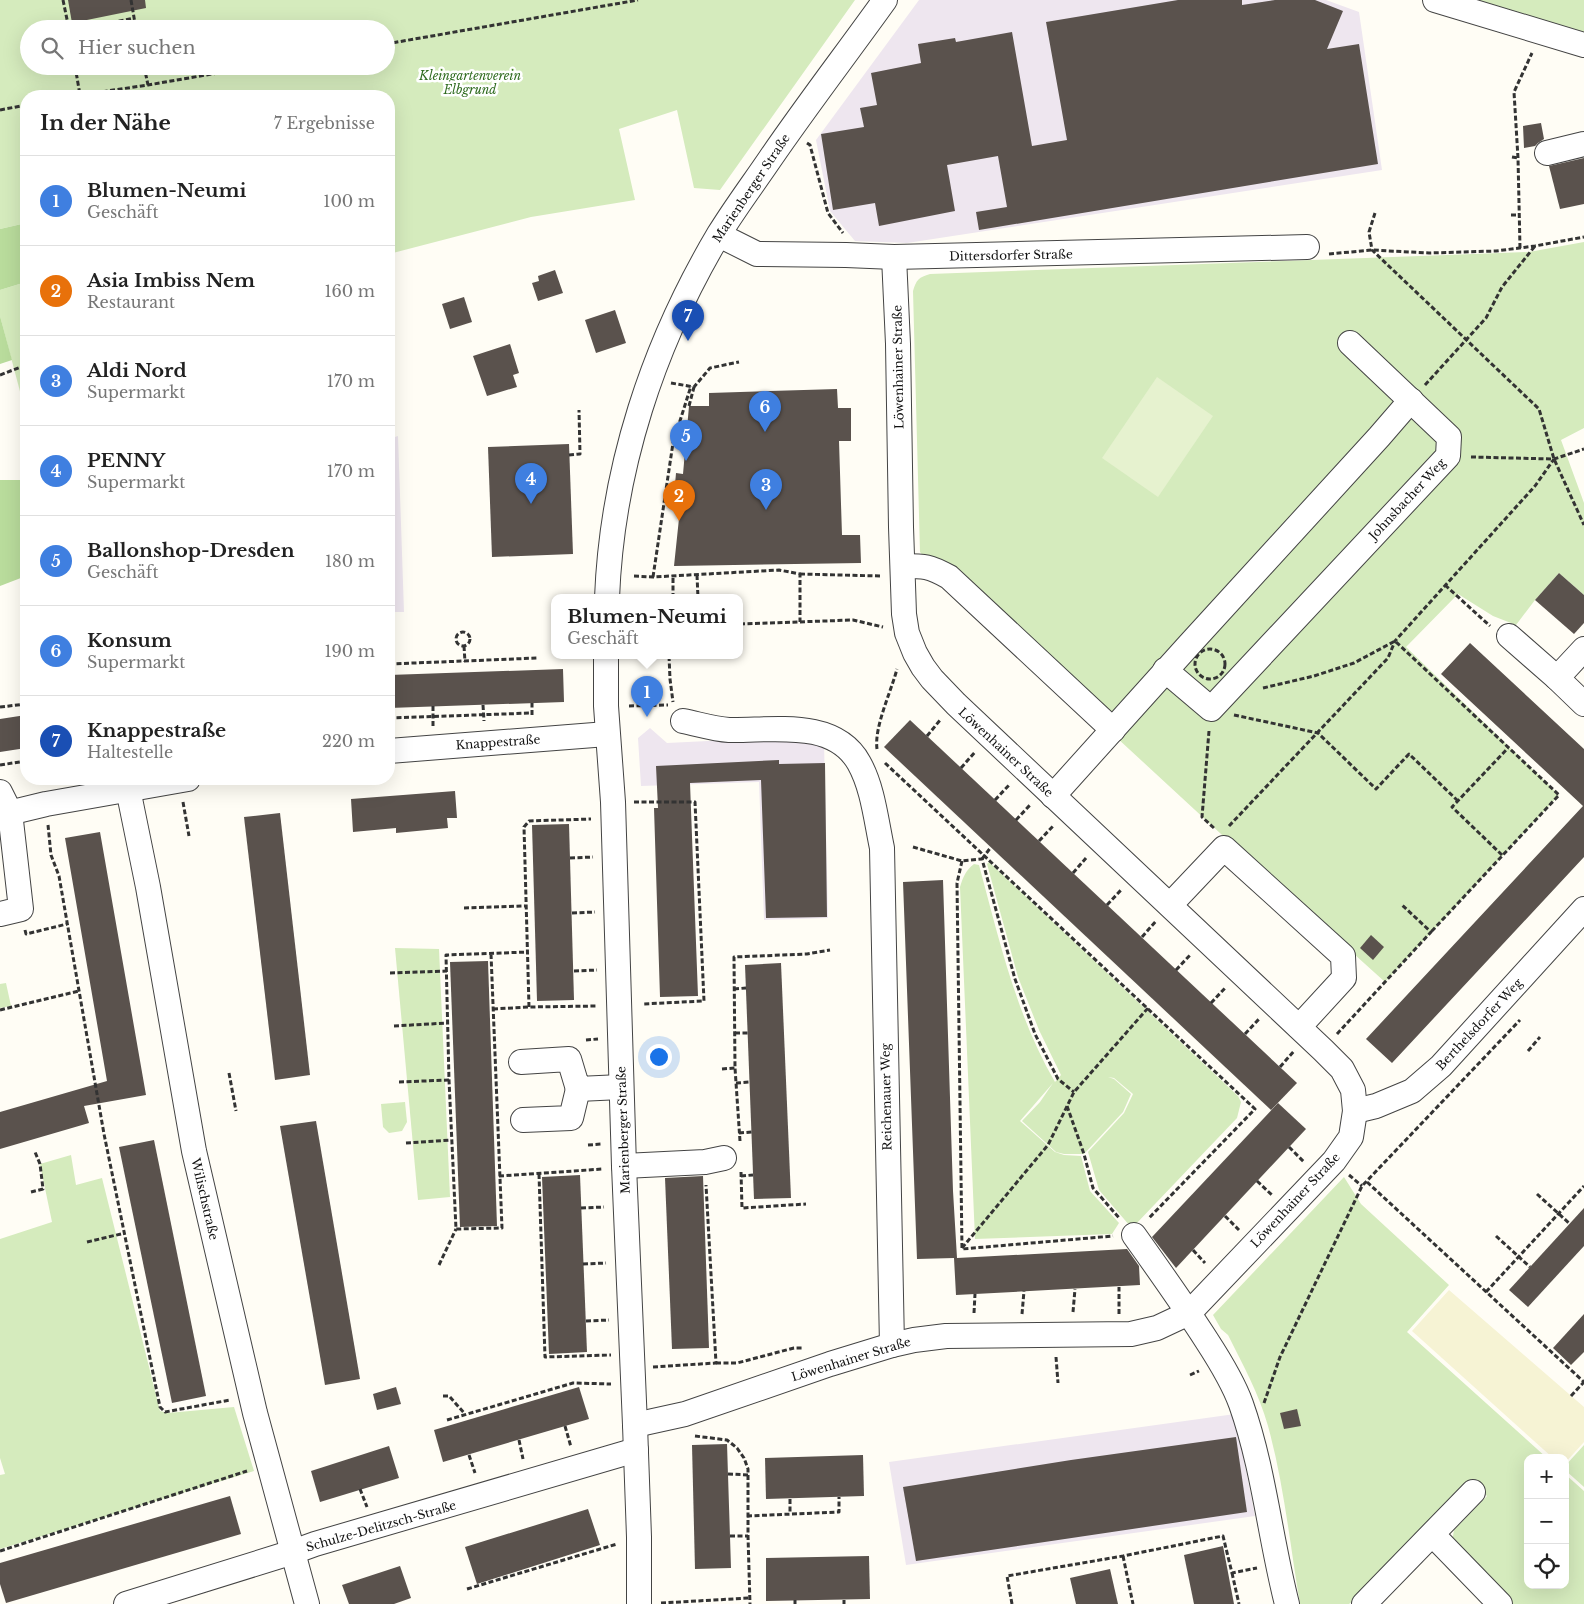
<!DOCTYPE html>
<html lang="de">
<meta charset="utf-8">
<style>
:root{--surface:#fff;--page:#f6f6f6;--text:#222;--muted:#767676;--line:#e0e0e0;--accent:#db2777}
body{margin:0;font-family:"Libre Baskerville",serif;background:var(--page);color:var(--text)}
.controls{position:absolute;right:15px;bottom:15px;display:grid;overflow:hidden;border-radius:10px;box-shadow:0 5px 20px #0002}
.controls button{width:45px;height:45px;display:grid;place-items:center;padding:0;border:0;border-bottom:1px solid var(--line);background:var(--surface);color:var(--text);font:25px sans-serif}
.you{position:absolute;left:658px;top:1056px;width:18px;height:18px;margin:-12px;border:4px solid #fff;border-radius:50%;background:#1a73e8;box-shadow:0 0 0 8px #1a73e833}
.badge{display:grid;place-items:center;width:32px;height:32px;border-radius:50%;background:var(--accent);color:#fff;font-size:16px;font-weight:700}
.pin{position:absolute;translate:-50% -41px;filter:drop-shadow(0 1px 2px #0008)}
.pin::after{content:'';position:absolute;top:26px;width:18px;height:15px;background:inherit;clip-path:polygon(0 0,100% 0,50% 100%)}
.popup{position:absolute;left:551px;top:594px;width:192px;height:65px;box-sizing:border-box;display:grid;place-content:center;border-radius:10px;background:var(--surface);filter:drop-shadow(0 1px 4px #0005);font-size:16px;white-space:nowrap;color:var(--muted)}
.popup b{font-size:19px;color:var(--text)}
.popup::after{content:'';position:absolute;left:50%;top:100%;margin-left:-10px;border:10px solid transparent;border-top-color:var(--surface)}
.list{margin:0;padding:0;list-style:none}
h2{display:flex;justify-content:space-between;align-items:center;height:65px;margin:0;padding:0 20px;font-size:21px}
h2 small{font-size:16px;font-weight:400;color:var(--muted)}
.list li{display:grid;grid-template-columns:32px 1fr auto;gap:15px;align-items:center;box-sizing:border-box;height:90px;padding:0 20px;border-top:1px solid var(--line)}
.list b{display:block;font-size:19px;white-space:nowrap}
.list p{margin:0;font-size:16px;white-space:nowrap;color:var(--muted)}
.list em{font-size:16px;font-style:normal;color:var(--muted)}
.icon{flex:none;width:28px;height:28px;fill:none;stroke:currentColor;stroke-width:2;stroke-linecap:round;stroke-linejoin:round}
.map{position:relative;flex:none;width:1584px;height:1604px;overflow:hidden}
.search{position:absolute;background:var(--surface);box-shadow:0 5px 20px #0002;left:20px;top:20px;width:375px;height:55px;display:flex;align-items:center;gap:12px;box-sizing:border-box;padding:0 18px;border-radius:28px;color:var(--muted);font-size:19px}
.panel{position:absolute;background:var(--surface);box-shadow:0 5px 20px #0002;left:20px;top:90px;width:375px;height:695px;border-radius:20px}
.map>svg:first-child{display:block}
</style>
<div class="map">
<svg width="1584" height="1604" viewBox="0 0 1584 1604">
<rect width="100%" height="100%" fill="#fffdf5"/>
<g fill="#eee6ef">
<polygon points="919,0 1326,0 1359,12 1382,170 907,243 855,241 830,211 816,140"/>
<polygon points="398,436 404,612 389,612 389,439"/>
<polygon points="650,728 667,743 811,736 824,742 828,918 764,920 759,782 641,786 638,738"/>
<polygon points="1235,1414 1255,1516 906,1565 889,1462"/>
</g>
<polygon fill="#f6f3d4" points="1449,1290 1584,1407 1584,1442 1565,1463 1565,1458 1553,1458 1412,1331"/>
<g fill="#d5ebbd" fill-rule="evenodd">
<path d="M0,0H855L720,190L694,188L677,110L619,129L635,200L531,217L389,254V96H26V223L0,229ZM29,29H386V66H29Z"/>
<polygon points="1475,0 1584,0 1584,36"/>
<path d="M1584,242V428L1561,440L1584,503V595L1559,573L1535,600L1516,625L1493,616L1458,594L1406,647L1559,795L1385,982L1221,834L933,568L920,552L913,291C916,280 919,277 930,274L1529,252Z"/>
<polygon points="26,282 26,414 0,316 0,290"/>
<path d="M989,862L1238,1096L1241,1102L1237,1118L1135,1225L1130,1226L1099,1190L1088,1152L1124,1113L1133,1094L1114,1078L1108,1077L1114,1079L1131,1094L1123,1112L1084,1154H1064L1056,1152L1022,1121L1040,1102L1053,1083L1020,1121L1055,1152L1064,1155L1081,1156L1090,1191L1119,1223L1112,1234L975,1239L960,887C963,877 966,870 974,864L979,865C999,939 1016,1015 1055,1082L1061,1075L1039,1030L1018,977L987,864Z"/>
<polygon points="395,948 439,949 450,1197 418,1200"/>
<polygon points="6,983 11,1006 0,1008 0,984"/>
<polygon points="405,1102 407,1122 402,1131 389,1133 383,1127 381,1104"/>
<polygon points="71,1155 76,1185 102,1178 160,1411 168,1413 234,1407 254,1471 0,1549 0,1475 5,1474 0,1458 0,1239 52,1222 40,1164"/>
<path d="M1344,1177L1361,1204L1449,1285L1407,1332L1547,1458H1528V1585H1565V1474L1584,1491V1604H1512L1452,1542L1454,1530L1487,1496L1471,1479L1369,1588L1349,1604H1300C1290,1545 1284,1484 1268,1426C1259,1394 1243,1365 1228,1335L1221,1329L1213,1315Z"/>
<polygon points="1584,1445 1584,1487 1565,1470 1565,1466"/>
</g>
<g fill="#b9dc9c">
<polygon points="26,223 26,282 0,290 0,229"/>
<polygon points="0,316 12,360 0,364"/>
<polygon points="0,480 26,480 26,576 0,586"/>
</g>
<polygon fill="#e6f2cf" points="1157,377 1213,416 1158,497 1102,458"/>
<g fill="#5a524d">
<polygon points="68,0 145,0 146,8 72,23"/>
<polygon points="1178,0 1242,0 1242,5 1275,0 1315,0 1343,11 1327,49 1359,44 1378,164 979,230 976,212 1007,207 998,156 947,165 955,211 879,226 875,203 833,210 821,134 864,127 860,108 877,105 871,73 921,63 918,44 955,38 956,42 1012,32 1032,146 1067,140 1046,22"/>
<polygon points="1541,123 1544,139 1538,143 1535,146 1524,148 1523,126"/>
<polygon points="1584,158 1584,204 1560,209 1549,166"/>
<polygon points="555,270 563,293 538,301 532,283 539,281 538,276"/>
<polygon points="464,297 472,322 450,329 442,304"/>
<polygon points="615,310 626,343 596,353 585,320"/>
<polygon points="510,344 519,373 513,375 517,387 487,396 473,356"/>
<polygon points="837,389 838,408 851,408 851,441 839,441 842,535 860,535 861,563 674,566 680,509 673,508 676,473 683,474 689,406 709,406 709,393"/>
<polygon points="569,444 573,554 492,557 488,447"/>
<polygon points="1559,573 1584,595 1584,623 1574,634 1535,600"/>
<polygon points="1470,643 1584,749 1584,857 1392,1063 1366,1039 1583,806 1441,674"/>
<polygon points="563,669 564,702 389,708 389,675"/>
<polygon points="26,715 26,748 0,752 0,719"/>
<polygon points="910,720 1297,1083 1271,1110 884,747"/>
<polygon points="779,760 779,764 825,763 827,917 766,918 761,780 690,783 698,996 660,997 654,808 658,808 656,766"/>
<polygon points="455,791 457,818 447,818 448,828 396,833 396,828 353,832 351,799"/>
<polygon points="280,813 310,1075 275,1080 244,817"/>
<polygon points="569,824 574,1000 537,1001 532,825"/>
<polygon points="100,832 146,1095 84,1106 89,1123 0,1149 0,1112 107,1081 65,838"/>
<polygon points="943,880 953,1191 957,1258 1127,1249 1139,1266 1140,1285 956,1295 954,1258 917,1259 903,882"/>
<polygon points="1371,935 1384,947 1373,960 1360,948"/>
<polygon points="488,961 497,1226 460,1227 450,962"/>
<polygon points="781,963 791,1198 754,1199 745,965"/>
<polygon points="1278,1103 1306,1129 1176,1268 1152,1237"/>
<polygon points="316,1121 360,1379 325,1385 280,1126"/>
<polygon points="154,1140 206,1396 172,1403 119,1147"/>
<polygon points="580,1175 587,1352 549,1354 542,1177"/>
<polygon points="703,1176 709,1348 672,1349 665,1178"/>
<polygon points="1584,1208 1584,1246 1528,1307 1509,1290"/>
<polygon points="1584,1314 1584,1352 1571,1365 1553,1348"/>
<polygon points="396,1387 401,1404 377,1410 373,1394"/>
<polygon points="579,1387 589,1419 443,1462 434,1430"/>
<polygon points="1297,1409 1301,1426 1284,1429 1280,1413"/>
<polygon points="1236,1437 1247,1512 916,1561 903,1487 1071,1460"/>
<polygon points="727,1444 731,1568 695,1569 692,1445"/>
<polygon points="389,1446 399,1478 320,1502 311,1471"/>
<polygon points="863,1455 864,1496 766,1499 765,1458"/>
<polygon points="230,1496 241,1534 6,1603 0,1584 0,1563"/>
<polygon points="588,1509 600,1545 477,1584 465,1547"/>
<polygon points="1223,1546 1234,1604 1194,1604 1184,1555"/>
<polygon points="869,1556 870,1599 766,1601 766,1558"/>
<polygon points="400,1566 411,1598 394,1604 349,1604 342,1585"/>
<polygon points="1110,1569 1118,1604 1076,1604 1070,1578"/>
</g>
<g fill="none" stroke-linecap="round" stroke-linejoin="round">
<defs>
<g id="minor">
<polyline points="1435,0 1584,45"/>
<polyline points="1547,153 1584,144"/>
<polyline points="719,235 757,254 846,255 894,257 1307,247"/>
<path d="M903,566C925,566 929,566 949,577L1113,730"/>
<path d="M607,598C612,469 653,345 719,234C735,208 753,184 770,159C807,105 847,53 885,0"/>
<polyline points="1509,636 1557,678 1584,704"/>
<polyline points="606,656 606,706 613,802 624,1166 635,1425 639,1537 639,1604"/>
<polyline points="1165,670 1211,709 1448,456 1449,437 1350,343"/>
<polyline points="1557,678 1584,649"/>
<path d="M683,721C698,724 714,729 729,730C771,731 834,718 859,763C873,788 876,820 882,848L892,1345"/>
<polyline points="389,751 607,734"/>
<polyline points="128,789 148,887 194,1151 255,1413 307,1604"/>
<polyline points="0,792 10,812 21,909 0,914"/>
<polyline points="1053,796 1188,646 1379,437 1411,400"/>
<polyline points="0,815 46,804 188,779"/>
<polyline points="1170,905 1224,848 1343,956 1344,978 1299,1027"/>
<polyline points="521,1062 569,1059 578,1089 621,1087"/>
<polyline points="1355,1111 1376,1106 1412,1091 1441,1066 1584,909"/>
<polyline points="523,1120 571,1118 578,1089"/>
<polyline points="624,1166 705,1162 724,1158"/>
<path d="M1134,1235C1159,1270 1184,1305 1207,1341C1220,1361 1233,1382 1241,1404C1264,1469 1270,1538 1287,1604"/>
<polyline points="635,1425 685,1414 830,1364 892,1345 914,1340 946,1336 1131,1334 1157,1328 1189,1313 1334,1161 1351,1137 1355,1111 1353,1090 1342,1069 1323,1050 956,704 932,679 923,667 915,653 907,633 904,614 901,527 898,344 894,257"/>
<polyline points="1433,1535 1500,1604"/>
<polyline points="126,1604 293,1552 315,1544 636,1450"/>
<polyline points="1364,1604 1473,1492"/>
</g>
</defs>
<use href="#minor" stroke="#444" stroke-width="26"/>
<g stroke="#333" stroke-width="3" stroke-dasharray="5 2.5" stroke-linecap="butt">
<polyline points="63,0 69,29"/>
<polyline points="131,0 136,29"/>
<polyline points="82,29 134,18"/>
<polyline points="386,44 638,0"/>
<polyline points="75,66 80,95"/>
<polyline points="144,66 148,85"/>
<polyline points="73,96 148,85 258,66"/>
<polyline points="0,110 26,105"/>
<polyline points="807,143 810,145 828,213 843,233"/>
<polyline points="1512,157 1518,158"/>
<polyline points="1375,213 1369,232 1372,250 1539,409 1554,459 1584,525"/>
<polyline points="1511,215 1519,215"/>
<polyline points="1520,248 1518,158 1514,92 1532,53"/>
<polyline points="1329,254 1372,250 1429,253 1496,251 1535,246 1584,237"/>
<polyline points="0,375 26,365"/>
<polyline points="671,383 694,387 710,368 739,362"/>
<polyline points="1425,385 1486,318 1502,287 1535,246"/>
<polyline points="689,406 694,387"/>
<polyline points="569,455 580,454 579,410"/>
<polyline points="1471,457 1554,459 1584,449"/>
<polyline points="800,574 880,576"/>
<polyline points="697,575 698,598"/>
<polyline points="634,576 653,577 779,570 800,574 800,622"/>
<polyline points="653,577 673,443 691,386"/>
<polyline points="1445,585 1490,626"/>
<polyline points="673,598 673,575"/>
<polyline points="740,624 853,620 883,627"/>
<circle cx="463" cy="639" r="7"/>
<polyline points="464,646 465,662"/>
<circle cx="1210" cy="664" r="15"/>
<polyline points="669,656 670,679 673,702"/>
<polyline points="389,664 538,658"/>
<polyline points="1263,688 1314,676 1354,663 1395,641 1559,795 1431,932"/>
<polyline points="483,705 484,721"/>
<polyline points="629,706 668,705"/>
<polyline points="0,707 26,704"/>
<polyline points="532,715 532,703"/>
<polyline points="1234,715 1318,733 1376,789 1409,754 1458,801"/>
<polyline points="389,718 532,713"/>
<polyline points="433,726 433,706"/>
<polyline points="1209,731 1202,817 1215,829"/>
<polyline points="927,736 941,719"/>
<polyline points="25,749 26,758"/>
<path d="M877,749C874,727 891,692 897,669"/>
<polyline points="885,763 1255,1109 1149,1218"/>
<polyline points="0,765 26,761"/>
<polyline points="961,768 975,752"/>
<polyline points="995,800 1010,784"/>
<polyline points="183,802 189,836"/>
<polyline points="634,802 695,802 704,1001 642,1004"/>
<polyline points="1016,820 1030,805"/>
<polyline points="48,825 51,855 59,876 104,1134 160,1407 165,1412 230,1400"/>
<polyline points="1229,826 1388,658 1395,641 1535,486 1554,459"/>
<polyline points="1039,841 1054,825"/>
<polyline points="913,847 962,861 982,859 1015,979 1035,1034 1058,1079 1074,1092"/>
<polyline points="1502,855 1452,807 1508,748"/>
<polyline points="570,858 593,857"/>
<polyline points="982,859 991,847"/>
<polyline points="962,861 957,883 962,1249 1113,1236"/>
<polyline points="1073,873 1086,858"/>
<polyline points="1107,905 1121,890"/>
<polyline points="464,908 525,906"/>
<polyline points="572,913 595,912"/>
<polyline points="25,930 26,934 67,924"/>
<polyline points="1142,937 1156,921"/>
<polyline points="491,954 502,1228 456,1229 449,1080 446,955 528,952"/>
<polyline points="1176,970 1191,954"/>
<polyline points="574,971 597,970"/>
<polyline points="390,973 447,971"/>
<polyline points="734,989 746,988"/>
<polyline points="1211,1003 1226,987"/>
<polyline points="529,1007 524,827 529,821 591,819"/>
<polyline points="493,1009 529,1007 597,1006"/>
<polyline points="0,1010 79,991"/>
<polyline points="394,1026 447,1023"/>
<polyline points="735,1033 748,1033"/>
<polyline points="1245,1034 1259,1019"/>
<polyline points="1337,1034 1431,932 1401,904"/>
<polyline points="586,1040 598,1039"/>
<polyline points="1528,1051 1540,1037"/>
<polyline points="1280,1067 1294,1051"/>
<polyline points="722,1069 735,1068"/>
<polyline points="229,1073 236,1111"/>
<polyline points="399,1082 449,1080"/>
<polyline points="736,1083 750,1082"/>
<polyline points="1067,1106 1084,1154 1093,1188 1120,1219"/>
<polyline points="739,1133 752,1132"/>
<polyline points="740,1141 735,1068 734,957 807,954 830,950"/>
<polyline points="406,1143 451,1140"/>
<polyline points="588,1145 602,1144"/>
<polyline points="1289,1147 1304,1162"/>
<polyline points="741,1172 742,1208 806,1204"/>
<polyline points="539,1174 545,1357 611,1355"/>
<polyline points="1349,1175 1362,1186"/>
<polyline points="499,1176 603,1169"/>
<polyline points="741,1176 753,1175"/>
<polyline points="1257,1181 1273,1196"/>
<polyline points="1367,1182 1584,1382"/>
<polyline points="31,1192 43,1189 40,1164 35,1152"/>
<polyline points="1537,1194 1570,1224"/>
<polyline points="581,1208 604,1207"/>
<polyline points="1225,1216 1239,1230"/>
<polyline points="1496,1236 1530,1267"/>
<polyline points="87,1242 125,1233"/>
<polyline points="962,1248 1048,1145 1074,1092 1148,1008"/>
<polyline points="1193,1250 1205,1263"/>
<polyline points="583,1264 606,1263"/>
<polyline points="439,1265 456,1229"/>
<polyline points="1486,1292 1584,1186"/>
<polyline points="1073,1312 1075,1289"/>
<polyline points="974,1313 975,1294"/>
<polyline points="1022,1314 1024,1291"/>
<polyline points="1119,1314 1119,1287"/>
<polyline points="586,1321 609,1320"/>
<polyline points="1056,1357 1058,1383"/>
<polyline points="716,1363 737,1363 794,1348 803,1348"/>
<polyline points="653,1367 716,1363 706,1185"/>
<polyline points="1190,1375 1199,1371"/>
<polyline points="443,1396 449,1396 465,1414"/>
<polyline points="1571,1396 1584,1382"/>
<polyline points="1264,1403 1280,1357 1362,1186 1520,1020"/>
<polyline points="447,1420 573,1383 611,1384"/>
<polyline points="565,1426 571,1447"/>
<polyline points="695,1436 727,1440 737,1448 744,1458 748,1469 748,1536 750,1604"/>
<polyline points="519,1440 523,1459"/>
<polyline points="469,1455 475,1473"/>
<polyline points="728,1474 749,1475"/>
<polyline points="360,1489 367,1507"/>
<polyline points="790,1499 790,1513"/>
<polyline points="747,1516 839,1512 839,1497"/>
<polyline points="730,1536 748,1536"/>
<polyline points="0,1551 247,1471"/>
<polyline points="1123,1556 1133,1604"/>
<polyline points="1232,1573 1239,1604"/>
<polyline points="467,1589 617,1544"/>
<polyline points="795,1600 795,1604"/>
<polyline points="844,1600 844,1604"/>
<polyline points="661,1603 750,1598"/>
<polyline points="1012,1604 1007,1576 1123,1556 1223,1536 1232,1573 1257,1568"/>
</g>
<use href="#minor" stroke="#fff" stroke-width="24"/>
</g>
<g text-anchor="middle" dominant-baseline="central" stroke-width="5" stroke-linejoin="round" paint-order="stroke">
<g font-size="12" font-style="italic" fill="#2f6b1f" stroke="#fff">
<text x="470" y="75">Kleingartenverein<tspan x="470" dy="14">Elbgrund</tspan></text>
</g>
<g font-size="12" fill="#111" stroke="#fff">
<text transform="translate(751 188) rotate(-56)">Marienberger Straße</text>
<text transform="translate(1011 255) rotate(-1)">Dittersdorfer Straße</text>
<text transform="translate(898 367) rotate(-91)">Löwenhainer Straße</text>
<text transform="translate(1407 499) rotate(-47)">Johnsbacher Weg</text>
<text transform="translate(498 742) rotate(-4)">Knappestraße</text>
<text transform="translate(1006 752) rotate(43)">Löwenhainer Straße</text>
<text transform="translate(1479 1024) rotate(-47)">Berthelsdorfer Weg</text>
<text transform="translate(886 1097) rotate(-91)">Reichenauer Weg</text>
<text transform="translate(623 1130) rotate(-92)">Marienberger Straße</text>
<text transform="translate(205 1199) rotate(77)">Wilischstraße</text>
<text transform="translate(1295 1200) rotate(-47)">Löwenhainer Straße</text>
<text transform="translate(851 1359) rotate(-17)">Löwenhainer Straße</text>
<text transform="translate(381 1526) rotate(-16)">Schulze-Delitzsch-Straße</text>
</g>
</g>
</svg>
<div class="controls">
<button>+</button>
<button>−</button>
<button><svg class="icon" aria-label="locate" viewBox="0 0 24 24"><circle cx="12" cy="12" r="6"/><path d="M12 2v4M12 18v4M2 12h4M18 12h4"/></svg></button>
</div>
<div class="you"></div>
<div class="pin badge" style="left:647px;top:717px;background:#3f7fe0">1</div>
<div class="popup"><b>Blumen-Neumi</b>Geschäft</div>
<div class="pin badge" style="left:679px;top:521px;background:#e8710a">2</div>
<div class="pin badge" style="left:766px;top:510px;background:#3f7fe0">3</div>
<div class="pin badge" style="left:531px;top:504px;background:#3f7fe0">4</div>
<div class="pin badge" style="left:686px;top:461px;background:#3f7fe0">5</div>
<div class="pin badge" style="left:765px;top:432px;background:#3f7fe0">6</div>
<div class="pin badge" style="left:688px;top:341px;background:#1a4fb4">7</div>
<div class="search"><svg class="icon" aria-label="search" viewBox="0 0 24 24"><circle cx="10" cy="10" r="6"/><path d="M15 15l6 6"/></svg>Hier suchen</div>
<section class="panel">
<h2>In der Nähe<small>7 Ergebnisse</small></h2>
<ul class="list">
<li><span class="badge" style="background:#3f7fe0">1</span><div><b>Blumen-Neumi</b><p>Geschäft</p></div><em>100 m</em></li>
<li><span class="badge" style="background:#e8710a">2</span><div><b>Asia Imbiss Nem</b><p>Restaurant</p></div><em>160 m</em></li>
<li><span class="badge" style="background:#3f7fe0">3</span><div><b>Aldi Nord</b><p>Supermarkt</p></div><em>170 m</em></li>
<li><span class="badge" style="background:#3f7fe0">4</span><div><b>PENNY</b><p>Supermarkt</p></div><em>170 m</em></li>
<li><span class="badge" style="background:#3f7fe0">5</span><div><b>Ballonshop-Dresden</b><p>Geschäft</p></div><em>180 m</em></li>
<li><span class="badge" style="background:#3f7fe0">6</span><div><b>Konsum</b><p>Supermarkt</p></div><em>190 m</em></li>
<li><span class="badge" style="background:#1a4fb4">7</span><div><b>Knappestraße</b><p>Haltestelle</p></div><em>220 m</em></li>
</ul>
</section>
</div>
